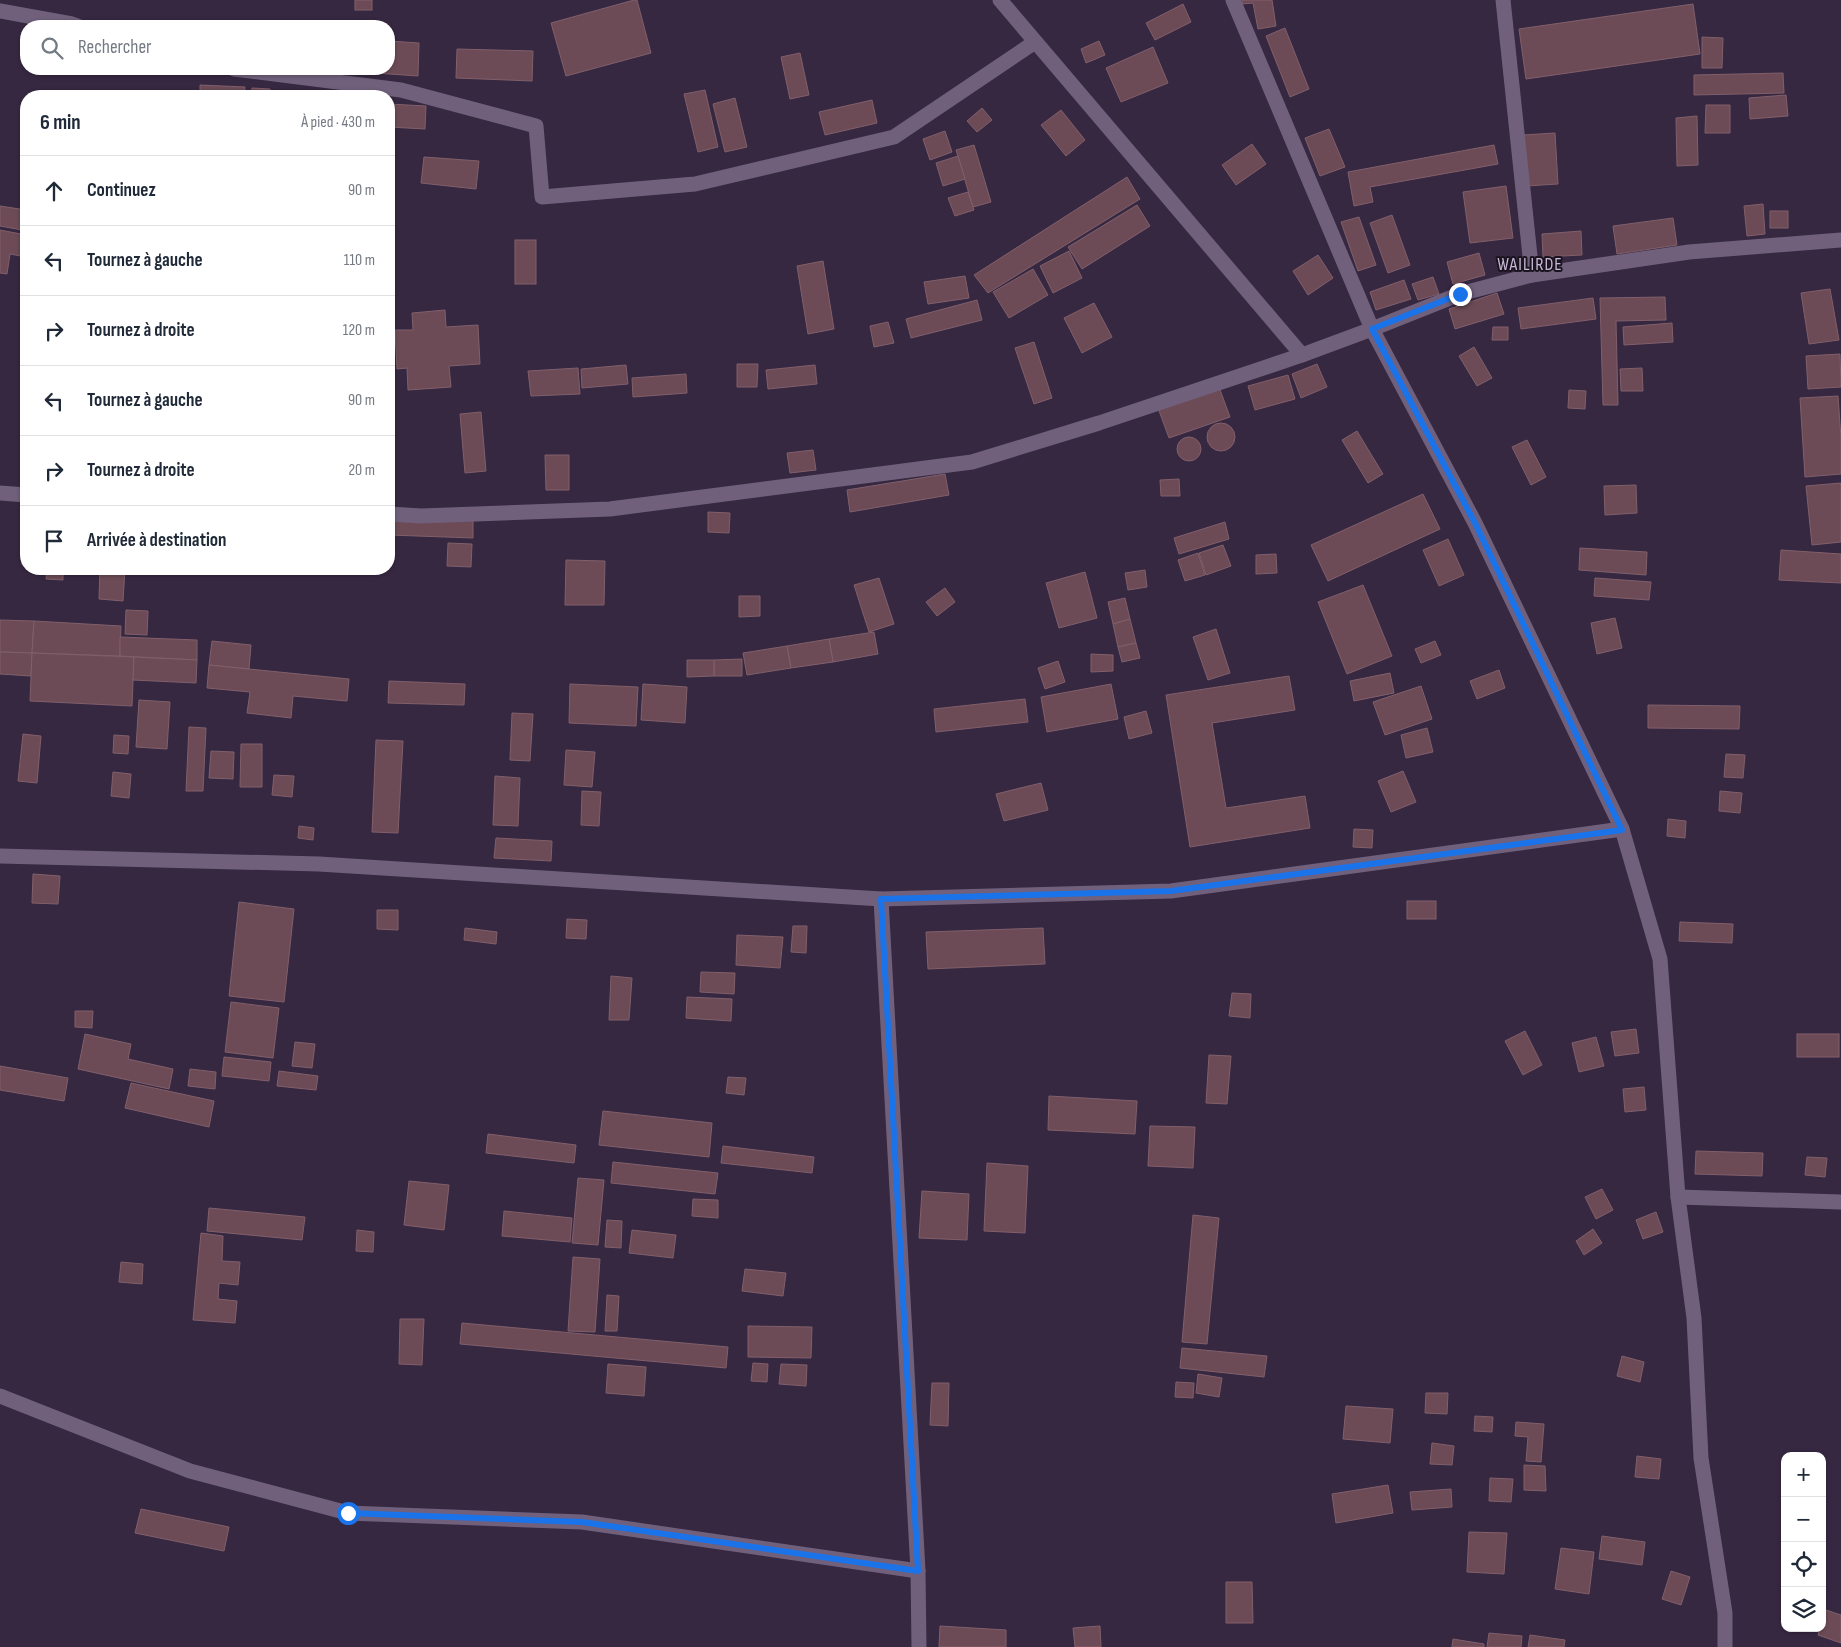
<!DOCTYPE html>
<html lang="fr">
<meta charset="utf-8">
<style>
:root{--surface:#fff;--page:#f6f6f7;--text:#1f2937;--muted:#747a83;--line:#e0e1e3}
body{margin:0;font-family:"Sofia Sans Condensed",sans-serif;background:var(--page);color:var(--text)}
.controls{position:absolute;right:15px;bottom:15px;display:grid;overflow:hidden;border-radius:10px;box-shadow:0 1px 4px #0004}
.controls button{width:45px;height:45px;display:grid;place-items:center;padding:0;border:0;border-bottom:1px solid var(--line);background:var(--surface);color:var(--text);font:25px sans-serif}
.stop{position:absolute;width:15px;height:15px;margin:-11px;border:4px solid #1a73e8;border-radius:50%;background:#fff}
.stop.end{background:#1a73e8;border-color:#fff;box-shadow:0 1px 5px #0008}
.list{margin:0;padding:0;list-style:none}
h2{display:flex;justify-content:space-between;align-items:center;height:65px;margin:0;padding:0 20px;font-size:21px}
h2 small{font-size:16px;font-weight:400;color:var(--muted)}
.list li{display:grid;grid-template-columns:32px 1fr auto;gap:15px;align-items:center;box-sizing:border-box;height:70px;padding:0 20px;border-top:1px solid var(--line)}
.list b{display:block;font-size:19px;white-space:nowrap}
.list em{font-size:16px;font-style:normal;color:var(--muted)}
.icon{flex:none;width:28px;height:28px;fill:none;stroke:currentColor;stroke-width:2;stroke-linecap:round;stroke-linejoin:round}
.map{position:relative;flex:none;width:1841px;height:1647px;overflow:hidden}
.search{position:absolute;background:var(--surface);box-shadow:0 1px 4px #0004;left:20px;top:20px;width:375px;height:55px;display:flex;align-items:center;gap:12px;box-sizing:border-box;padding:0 18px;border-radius:20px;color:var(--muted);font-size:19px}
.panel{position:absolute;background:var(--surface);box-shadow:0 1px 4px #0004;left:20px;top:90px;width:375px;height:485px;border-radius:20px}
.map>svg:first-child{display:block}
</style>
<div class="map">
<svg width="1841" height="1647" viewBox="0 0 1841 1647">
<rect width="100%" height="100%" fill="#362841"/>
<g fill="#6c4b57" stroke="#815f6b">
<rect x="355" y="0" width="17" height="10"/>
<polygon points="634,0 637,0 651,53 566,76 551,23"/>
<polygon points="1242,0 1272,0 1276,26 1258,29 1253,3 1242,4"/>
<polygon points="1183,4 1191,22 1155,40 1146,23"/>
<polygon points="1693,4 1700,54 1526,79 1519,29"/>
<polygon points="1285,28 1309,89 1290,97 1266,36"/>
<polygon points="1702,37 1723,38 1722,68 1702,68"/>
<polygon points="389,41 419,43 418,76 347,71 348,69 389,69"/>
<polygon points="1099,41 1105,55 1086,63 1081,49"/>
<polygon points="1153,47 1168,83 1121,102 1106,68"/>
<polygon points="457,49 533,51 532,81 456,78"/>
<polygon points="800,53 809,95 790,99 781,57"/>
<polygon points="1783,73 1784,93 1694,95 1694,75"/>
<polygon points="200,85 245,87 244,96 200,96"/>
<polygon points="252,88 270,89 270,96 251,96"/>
<polygon points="705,90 718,147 698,152 684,94"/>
<polygon points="1786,95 1788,116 1750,119 1749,98"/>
<polygon points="735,98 747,147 725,152 713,104"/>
<polygon points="872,100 877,123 825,135 819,112"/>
<polygon points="389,104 426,106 425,129 389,127"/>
<polygon points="1706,105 1730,105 1730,133 1705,133"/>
<polygon points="982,108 992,120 977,132 967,121"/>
<polygon points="1061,110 1085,140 1066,156 1041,125"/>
<polygon points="1697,116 1698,165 1677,166 1676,118"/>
<polygon points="1329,129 1345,167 1320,176 1305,138"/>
<polygon points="945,131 952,152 930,160 923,139"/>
<polygon points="1555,133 1558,184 1526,186 1523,135"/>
<polygon points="1252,144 1266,164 1236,185 1222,165"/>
<polygon points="974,145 991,202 973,207 956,150"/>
<polygon points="1494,145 1498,164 1370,187 1373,202 1354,206 1348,172"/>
<polygon points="958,156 965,179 943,186 936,163"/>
<polygon points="424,157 479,161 476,189 421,183"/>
<polygon points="1127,177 1140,199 988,293 974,275"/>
<polygon points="1506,186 1513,238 1470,243 1463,192"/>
<polygon points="968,192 974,210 955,216 948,198"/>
<polygon points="1763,204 1765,234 1747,236 1744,206"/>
<polygon points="1137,205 1150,226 1082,269 1068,247"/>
<polygon points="0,206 26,210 22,230 0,226"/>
<rect x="1770" y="211" width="18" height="17"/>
<polygon points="1392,215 1410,265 1388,273 1370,223"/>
<polygon points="1359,217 1376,265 1358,271 1341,222"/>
<polygon points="1673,218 1677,245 1617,254 1613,226"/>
<polygon points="0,230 26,235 26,257 10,254 7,274 0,273"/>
<polygon points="1581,231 1582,255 1543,257 1542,234"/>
<rect x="515" y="240" width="21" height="44"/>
<polygon points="1069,251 1082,278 1053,293 1040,266"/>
<polygon points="1479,253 1485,275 1453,284 1447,262"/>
<polygon points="1318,255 1333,278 1308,295 1293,271"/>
<polygon points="823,261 834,329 808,334 797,266"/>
<polygon points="1033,269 1048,295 1009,318 993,292"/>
<polygon points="965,276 969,298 928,304 924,282"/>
<polygon points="1433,277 1439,294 1418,300 1412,284"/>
<polygon points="1404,280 1411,299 1376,310 1370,292"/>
<polygon points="1830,289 1839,340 1809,344 1801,293"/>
<polygon points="1497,293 1504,314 1455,329 1449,309"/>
<polygon points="1665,297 1666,320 1616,321 1618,405 1603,405 1600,298"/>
<polygon points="1593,298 1596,319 1521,329 1518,308"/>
<polygon points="977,300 982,320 911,338 906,319"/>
<polygon points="1094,303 1112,337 1082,353 1064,318"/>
<polygon points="445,310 446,327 478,325 480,364 449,366 451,387 408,390 407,368 397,369 395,330 413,330 412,313"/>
<polygon points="888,322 894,343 874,347 870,326"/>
<polygon points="1672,323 1673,342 1624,345 1623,327"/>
<polygon points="1493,327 1508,327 1508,340 1492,340"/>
<polygon points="1034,342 1052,398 1034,404 1015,348"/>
<polygon points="1474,347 1492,378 1477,386 1459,356"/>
<polygon points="1840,354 1841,387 1808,389 1806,356"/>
<polygon points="737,364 758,364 757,387 737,387"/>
<polygon points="1317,364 1327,387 1301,398 1292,374"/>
<polygon points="626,365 628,384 582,388 581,369"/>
<polygon points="815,365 817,384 768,389 766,370"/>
<polygon points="578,368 580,394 531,396 528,371"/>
<polygon points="1642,368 1643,391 1621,391 1620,369"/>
<polygon points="686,374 687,393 633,397 632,378"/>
<polygon points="1288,375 1295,399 1255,410 1248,386"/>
<polygon points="1219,387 1230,417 1169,438 1158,408"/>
<polygon points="1569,390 1586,391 1585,409 1568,408"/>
<polygon points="1838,396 1841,438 1841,474 1805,477 1800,398"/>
<polygon points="481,412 486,471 465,473 460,414"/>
<circle cx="1221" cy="437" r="14"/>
<polygon points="1357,431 1383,474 1368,483 1342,440"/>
<circle cx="1189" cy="449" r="12"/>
<polygon points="1527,440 1546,477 1531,485 1512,447"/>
<polygon points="813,450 816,470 790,473 787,453"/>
<polygon points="545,455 569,455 569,490 546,490"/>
<polygon points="945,474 949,495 850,512 847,490"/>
<polygon points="1179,479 1180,496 1161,496 1160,480"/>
<polygon points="1841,483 1841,542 1812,545 1806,486"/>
<polygon points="1636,485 1637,513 1605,515 1604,486"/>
<polygon points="1423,494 1440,529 1328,581 1311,545"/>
<polygon points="708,512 730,513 729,533 708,532"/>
<polygon points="389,517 473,520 473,538 389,535"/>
<polygon points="1225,522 1229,539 1179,554 1174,538"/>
<polygon points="1448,539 1464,575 1439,586 1423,550"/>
<polygon points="23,543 26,543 26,565 22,565"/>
<polygon points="448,543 472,544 471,567 447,566"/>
<polygon points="1223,545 1231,566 1206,575 1199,553"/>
<polygon points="1580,548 1647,552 1646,575 1579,570"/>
<polygon points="1781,550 1841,554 1841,583 1779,580"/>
<polygon points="1198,553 1205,575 1185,581 1178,560"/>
<polygon points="1276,554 1277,573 1256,574 1256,555"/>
<polygon points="566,560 605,561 604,605 565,605"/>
<polygon points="47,569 63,569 63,580 46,579"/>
<polygon points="100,569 125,569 123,601 99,599"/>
<polygon points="1145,570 1147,587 1128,590 1125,573"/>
<polygon points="1085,572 1097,618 1059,628 1046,583"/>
<polygon points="879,578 894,624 869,632 854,585"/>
<polygon points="1595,578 1651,582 1649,600 1594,596"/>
<polygon points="1363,585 1392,656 1347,674 1318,602"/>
<polygon points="945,588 955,602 937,616 926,602"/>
<polygon points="739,596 760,596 760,616 739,617"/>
<polygon points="1125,598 1130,619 1113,624 1108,602"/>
<polygon points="126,610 148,611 147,635 125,634"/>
<polygon points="1615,618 1622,648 1597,654 1591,623"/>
<polygon points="1130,619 1136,643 1118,647 1113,624"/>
<polygon points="0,620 34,621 32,653 0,652"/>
<polygon points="34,621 121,626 120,656 32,653"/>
<polygon points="1216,629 1230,673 1208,680 1193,637"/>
<polygon points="874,632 878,654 833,662 829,639"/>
<polygon points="120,637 197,640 197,660 120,656"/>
<polygon points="829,639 833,662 791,668 787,646"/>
<polygon points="212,641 251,645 249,669 209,665"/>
<polygon points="1435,641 1441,655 1421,663 1415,649"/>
<polygon points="1136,643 1140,658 1122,662 1118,647"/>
<polygon points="787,646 791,668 747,675 743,653"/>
<polygon points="0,652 32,653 31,676 0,674"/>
<polygon points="32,653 134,657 132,706 30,701"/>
<polygon points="1091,654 1113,655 1113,671 1091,672"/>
<polygon points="134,657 197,660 196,683 133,680"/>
<polygon points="742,659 742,676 714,676 714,660"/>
<polygon points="687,660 714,660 714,676 687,677"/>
<polygon points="1058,661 1065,682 1045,689 1038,668"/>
<polygon points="209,665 349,679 347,701 293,696 291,718 247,713 250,692 207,688"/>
<polygon points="1499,670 1505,688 1477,699 1470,681"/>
<polygon points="1390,673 1394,693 1354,701 1350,681"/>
<polygon points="1289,676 1295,710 1212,723 1226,808 1305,796 1310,828 1190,847 1166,695"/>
<polygon points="389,681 465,684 464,705 388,703"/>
<polygon points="570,684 638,687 636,726 569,723"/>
<polygon points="643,684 687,687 685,723 641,720"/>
<polygon points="1111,684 1118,719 1047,732 1041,697"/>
<polygon points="1421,686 1432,719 1385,735 1373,702"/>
<polygon points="1025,699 1028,722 936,732 934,709"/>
<polygon points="139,700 170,702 167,749 136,747"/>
<polygon points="1648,705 1740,706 1739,729 1648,728"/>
<polygon points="1146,711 1152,733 1129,739 1124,717"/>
<polygon points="512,713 533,714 530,761 510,760"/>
<polygon points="189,727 206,728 203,791 186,791"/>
<polygon points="1427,728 1433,752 1406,758 1401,735"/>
<polygon points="23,734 41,736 37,783 18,781"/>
<polygon points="114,735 129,736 128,754 113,753"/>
<polygon points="376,740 403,741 398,833 372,832"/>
<polygon points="241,744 262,744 262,787 240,787"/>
<polygon points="566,750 595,752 592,787 564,785"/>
<polygon points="211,751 234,752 233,779 209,778"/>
<polygon points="1726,754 1745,755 1743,778 1724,777"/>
<polygon points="1403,771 1416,802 1391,812 1378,781"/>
<polygon points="113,772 131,774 129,798 111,796"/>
<polygon points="274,775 294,776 292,797 272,795"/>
<polygon points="495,776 520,778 518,826 493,825"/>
<polygon points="1041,783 1048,810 1004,821 996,794"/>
<polygon points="582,791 601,792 599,826 581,825"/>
<polygon points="1720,791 1742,793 1740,813 1719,811"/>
<polygon points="1668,819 1686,821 1685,838 1667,836"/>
<polygon points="299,826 314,828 313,840 298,838"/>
<polygon points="1354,829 1373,830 1372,848 1353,847"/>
<polygon points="496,838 552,841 551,861 494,858"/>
<polygon points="33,874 60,876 58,904 32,903"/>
<rect x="1407" y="901" width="29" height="18"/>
<polygon points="239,902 294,909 284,1002 229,996"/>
<polygon points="377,910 398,910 398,930 377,929"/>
<polygon points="567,919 587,920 586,939 566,938"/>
<polygon points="1680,922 1733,924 1732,943 1679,941"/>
<polygon points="793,926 807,926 806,953 791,952"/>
<polygon points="465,928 497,932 496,944 464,940"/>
<polygon points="1043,928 1045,964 928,969 926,932"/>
<polygon points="737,935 783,937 780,968 736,965"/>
<polygon points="701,972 735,973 734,994 700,992"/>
<polygon points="611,976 632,978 629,1020 609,1020"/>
<polygon points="1232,993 1251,994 1250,1018 1229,1016"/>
<polygon points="687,997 732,999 731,1021 686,1018"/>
<polygon points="231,1002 279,1008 273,1058 225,1052"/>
<polygon points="75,1011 93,1011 92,1028 75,1027"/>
<polygon points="1636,1029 1639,1053 1615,1056 1611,1032"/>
<polygon points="1525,1031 1542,1065 1523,1075 1505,1041"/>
<polygon points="85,1034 131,1044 128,1059 173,1069 169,1089 78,1069"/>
<rect x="1797" y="1034" width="42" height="23"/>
<polygon points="1596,1037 1604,1066 1579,1072 1572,1043"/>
<polygon points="295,1042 315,1044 312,1068 292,1066"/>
<polygon points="1209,1055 1231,1056 1227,1104 1206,1103"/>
<polygon points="224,1057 271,1062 269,1081 222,1076"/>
<polygon points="0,1066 68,1078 64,1101 0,1090"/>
<polygon points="190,1069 216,1072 215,1089 188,1086"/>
<polygon points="279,1071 318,1076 316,1090 277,1086"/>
<polygon points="728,1077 746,1078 744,1095 726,1093"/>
<polygon points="131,1083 214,1101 209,1127 125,1108"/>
<polygon points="1644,1087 1646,1110 1625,1112 1623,1089"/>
<polygon points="1049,1096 1137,1101 1135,1134 1048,1130"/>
<polygon points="603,1111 712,1123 709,1157 599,1145"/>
<polygon points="1150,1126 1195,1127 1193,1168 1148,1166"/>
<polygon points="488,1134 576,1145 574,1163 486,1153"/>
<polygon points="723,1146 814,1157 812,1173 721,1163"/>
<polygon points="1696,1151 1763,1153 1762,1176 1695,1174"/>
<polygon points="1807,1157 1827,1158 1825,1177 1805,1175"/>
<polygon points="613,1162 718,1173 715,1194 611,1183"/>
<polygon points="987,1163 1028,1166 1025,1233 984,1231"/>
<polygon points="578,1178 604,1180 598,1245 572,1243"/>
<polygon points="409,1181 449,1185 444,1230 404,1225"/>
<polygon points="1602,1189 1613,1210 1596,1219 1585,1197"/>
<polygon points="922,1191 969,1194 967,1240 919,1238"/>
<polygon points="693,1199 718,1200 718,1218 692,1216"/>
<polygon points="209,1208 305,1217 302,1240 207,1231"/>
<polygon points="504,1211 572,1218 570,1242 502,1236"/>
<polygon points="1656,1212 1663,1232 1643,1239 1636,1220"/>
<polygon points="1193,1215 1219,1218 1207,1344 1182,1342"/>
<polygon points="607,1220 622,1221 621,1248 605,1247"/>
<polygon points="1593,1229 1602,1243 1584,1255 1576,1241"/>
<polygon points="357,1230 374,1232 373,1252 356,1251"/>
<polygon points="632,1230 676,1235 673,1258 629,1253"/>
<polygon points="201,1233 223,1236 222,1261 240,1262 238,1285 219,1283 218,1299 237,1301 235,1323 193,1320"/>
<polygon points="573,1257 600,1259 595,1332 568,1331"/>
<polygon points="121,1262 143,1264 142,1284 119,1282"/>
<polygon points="745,1269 786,1273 783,1296 742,1291"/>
<polygon points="607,1295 619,1296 617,1331 605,1331"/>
<polygon points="400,1319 424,1319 422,1365 399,1364"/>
<polygon points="462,1323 728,1347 726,1368 460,1344"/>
<polygon points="748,1326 812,1327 811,1358 748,1357"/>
<polygon points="1182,1348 1267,1356 1264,1377 1180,1368"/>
<polygon points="1622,1356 1644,1362 1640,1382 1617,1376"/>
<polygon points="753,1363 768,1364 767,1382 751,1381"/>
<polygon points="608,1364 646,1367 644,1396 606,1393"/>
<polygon points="781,1364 807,1365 806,1386 779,1384"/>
<polygon points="1198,1374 1222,1378 1219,1397 1196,1393"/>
<polygon points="1176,1382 1194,1383 1193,1398 1175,1397"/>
<polygon points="932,1383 949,1383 948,1426 930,1425"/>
<polygon points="1426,1393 1448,1393 1447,1414 1425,1413"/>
<polygon points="1346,1406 1393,1409 1390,1443 1343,1439"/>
<polygon points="1475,1416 1493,1417 1492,1432 1474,1431"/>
<polygon points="1516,1422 1544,1424 1541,1462 1526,1461 1528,1437 1515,1436"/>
<polygon points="1432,1443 1454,1446 1452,1465 1430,1464"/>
<polygon points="1637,1456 1661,1459 1659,1479 1635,1477"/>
<polygon points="1524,1465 1545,1466 1546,1491 1524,1490"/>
<polygon points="1490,1478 1513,1479 1511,1502 1489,1501"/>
<polygon points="1388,1485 1393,1513 1336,1523 1332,1494"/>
<polygon points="1451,1489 1452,1507 1412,1510 1410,1492"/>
<polygon points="141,1509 229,1527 224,1551 135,1533"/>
<polygon points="1469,1532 1507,1533 1504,1574 1467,1572"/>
<polygon points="1602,1536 1645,1542 1642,1565 1599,1559"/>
<polygon points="1561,1548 1594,1552 1589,1594 1555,1589"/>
<polygon points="1671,1571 1690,1577 1681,1605 1662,1599"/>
<polygon points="1226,1582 1252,1582 1253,1623 1226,1623"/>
<polygon points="1826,1610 1841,1615 1841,1643 1818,1635 1820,1628 1822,1628"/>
<polygon points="940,1626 1006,1630 1006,1647 939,1647"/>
<polygon points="1100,1626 1101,1647 1075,1647 1073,1628"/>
<polygon points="1489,1633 1522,1636 1521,1647 1487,1647"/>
<polygon points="1530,1635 1565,1640 1564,1647 1528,1647"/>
<polygon points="1453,1639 1484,1644 1484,1647 1452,1647"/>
</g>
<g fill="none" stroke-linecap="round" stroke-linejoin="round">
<g stroke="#70607c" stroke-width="15">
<polyline points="1000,0 1302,355"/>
<polyline points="1233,0 1372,329 1475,523 1622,829 1660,959 1678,1197 1694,1318 1701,1458 1725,1613 1725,1647"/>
<polyline points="1503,0 1532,275"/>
<polyline points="0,11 72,24 78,26"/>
<polyline points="234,69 401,90 536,126 542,197 695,184 894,137 1035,42"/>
<polyline points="0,493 26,495"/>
<polyline points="389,514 421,516 610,509 972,462 1099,423 1302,355 1372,329 1460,294 1532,275 1689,252 1841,240"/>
<polyline points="0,856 319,864 881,899 1171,891 1622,829"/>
<polyline points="881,899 918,1571 919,1647"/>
<polyline points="1678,1197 1841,1202"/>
<polyline points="0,1396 190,1471 348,1513 582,1522 918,1571"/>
</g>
</g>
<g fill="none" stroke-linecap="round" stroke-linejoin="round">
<polyline stroke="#1a73e8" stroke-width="6" points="348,1513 582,1522 918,1571 881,899 1171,891 1622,830 1475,523 1372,329 1460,294"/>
</g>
<g text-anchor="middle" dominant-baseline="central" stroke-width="4" stroke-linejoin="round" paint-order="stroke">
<g font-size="18" letter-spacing="1" fill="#c9b8d7" stroke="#1a141f">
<text x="1530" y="264">WAILIRDE</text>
</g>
</g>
</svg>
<div class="controls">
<button>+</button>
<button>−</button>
<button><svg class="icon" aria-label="locate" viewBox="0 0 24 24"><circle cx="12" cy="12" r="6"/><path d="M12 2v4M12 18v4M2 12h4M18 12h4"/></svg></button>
<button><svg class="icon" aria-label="layers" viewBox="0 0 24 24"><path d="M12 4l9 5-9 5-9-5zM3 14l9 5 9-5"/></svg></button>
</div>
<div class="stop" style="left:348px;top:1513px"></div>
<div class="stop end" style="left:1460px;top:294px"></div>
<div class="search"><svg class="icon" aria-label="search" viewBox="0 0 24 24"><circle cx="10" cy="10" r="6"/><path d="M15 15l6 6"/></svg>Rechercher</div>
<section class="panel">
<h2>6 min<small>À pied · 430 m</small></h2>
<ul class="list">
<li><svg class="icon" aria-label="ahead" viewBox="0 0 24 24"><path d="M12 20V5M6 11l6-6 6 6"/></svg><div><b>Continuez</b></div><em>90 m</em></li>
<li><svg class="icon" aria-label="left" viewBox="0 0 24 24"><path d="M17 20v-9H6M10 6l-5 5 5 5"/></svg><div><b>Tournez à gauche</b></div><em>110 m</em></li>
<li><svg class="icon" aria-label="right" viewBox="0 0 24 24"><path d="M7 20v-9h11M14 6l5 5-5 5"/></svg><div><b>Tournez à droite</b></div><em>120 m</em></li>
<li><svg class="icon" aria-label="left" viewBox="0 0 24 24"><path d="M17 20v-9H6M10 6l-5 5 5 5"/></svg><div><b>Tournez à gauche</b></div><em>90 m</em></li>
<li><svg class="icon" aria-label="right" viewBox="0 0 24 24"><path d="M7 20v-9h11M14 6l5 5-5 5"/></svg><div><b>Tournez à droite</b></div><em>20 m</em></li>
<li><svg class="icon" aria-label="arrive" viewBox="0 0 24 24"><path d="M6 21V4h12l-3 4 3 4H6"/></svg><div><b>Arrivée à destination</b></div></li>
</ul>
</section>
</div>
